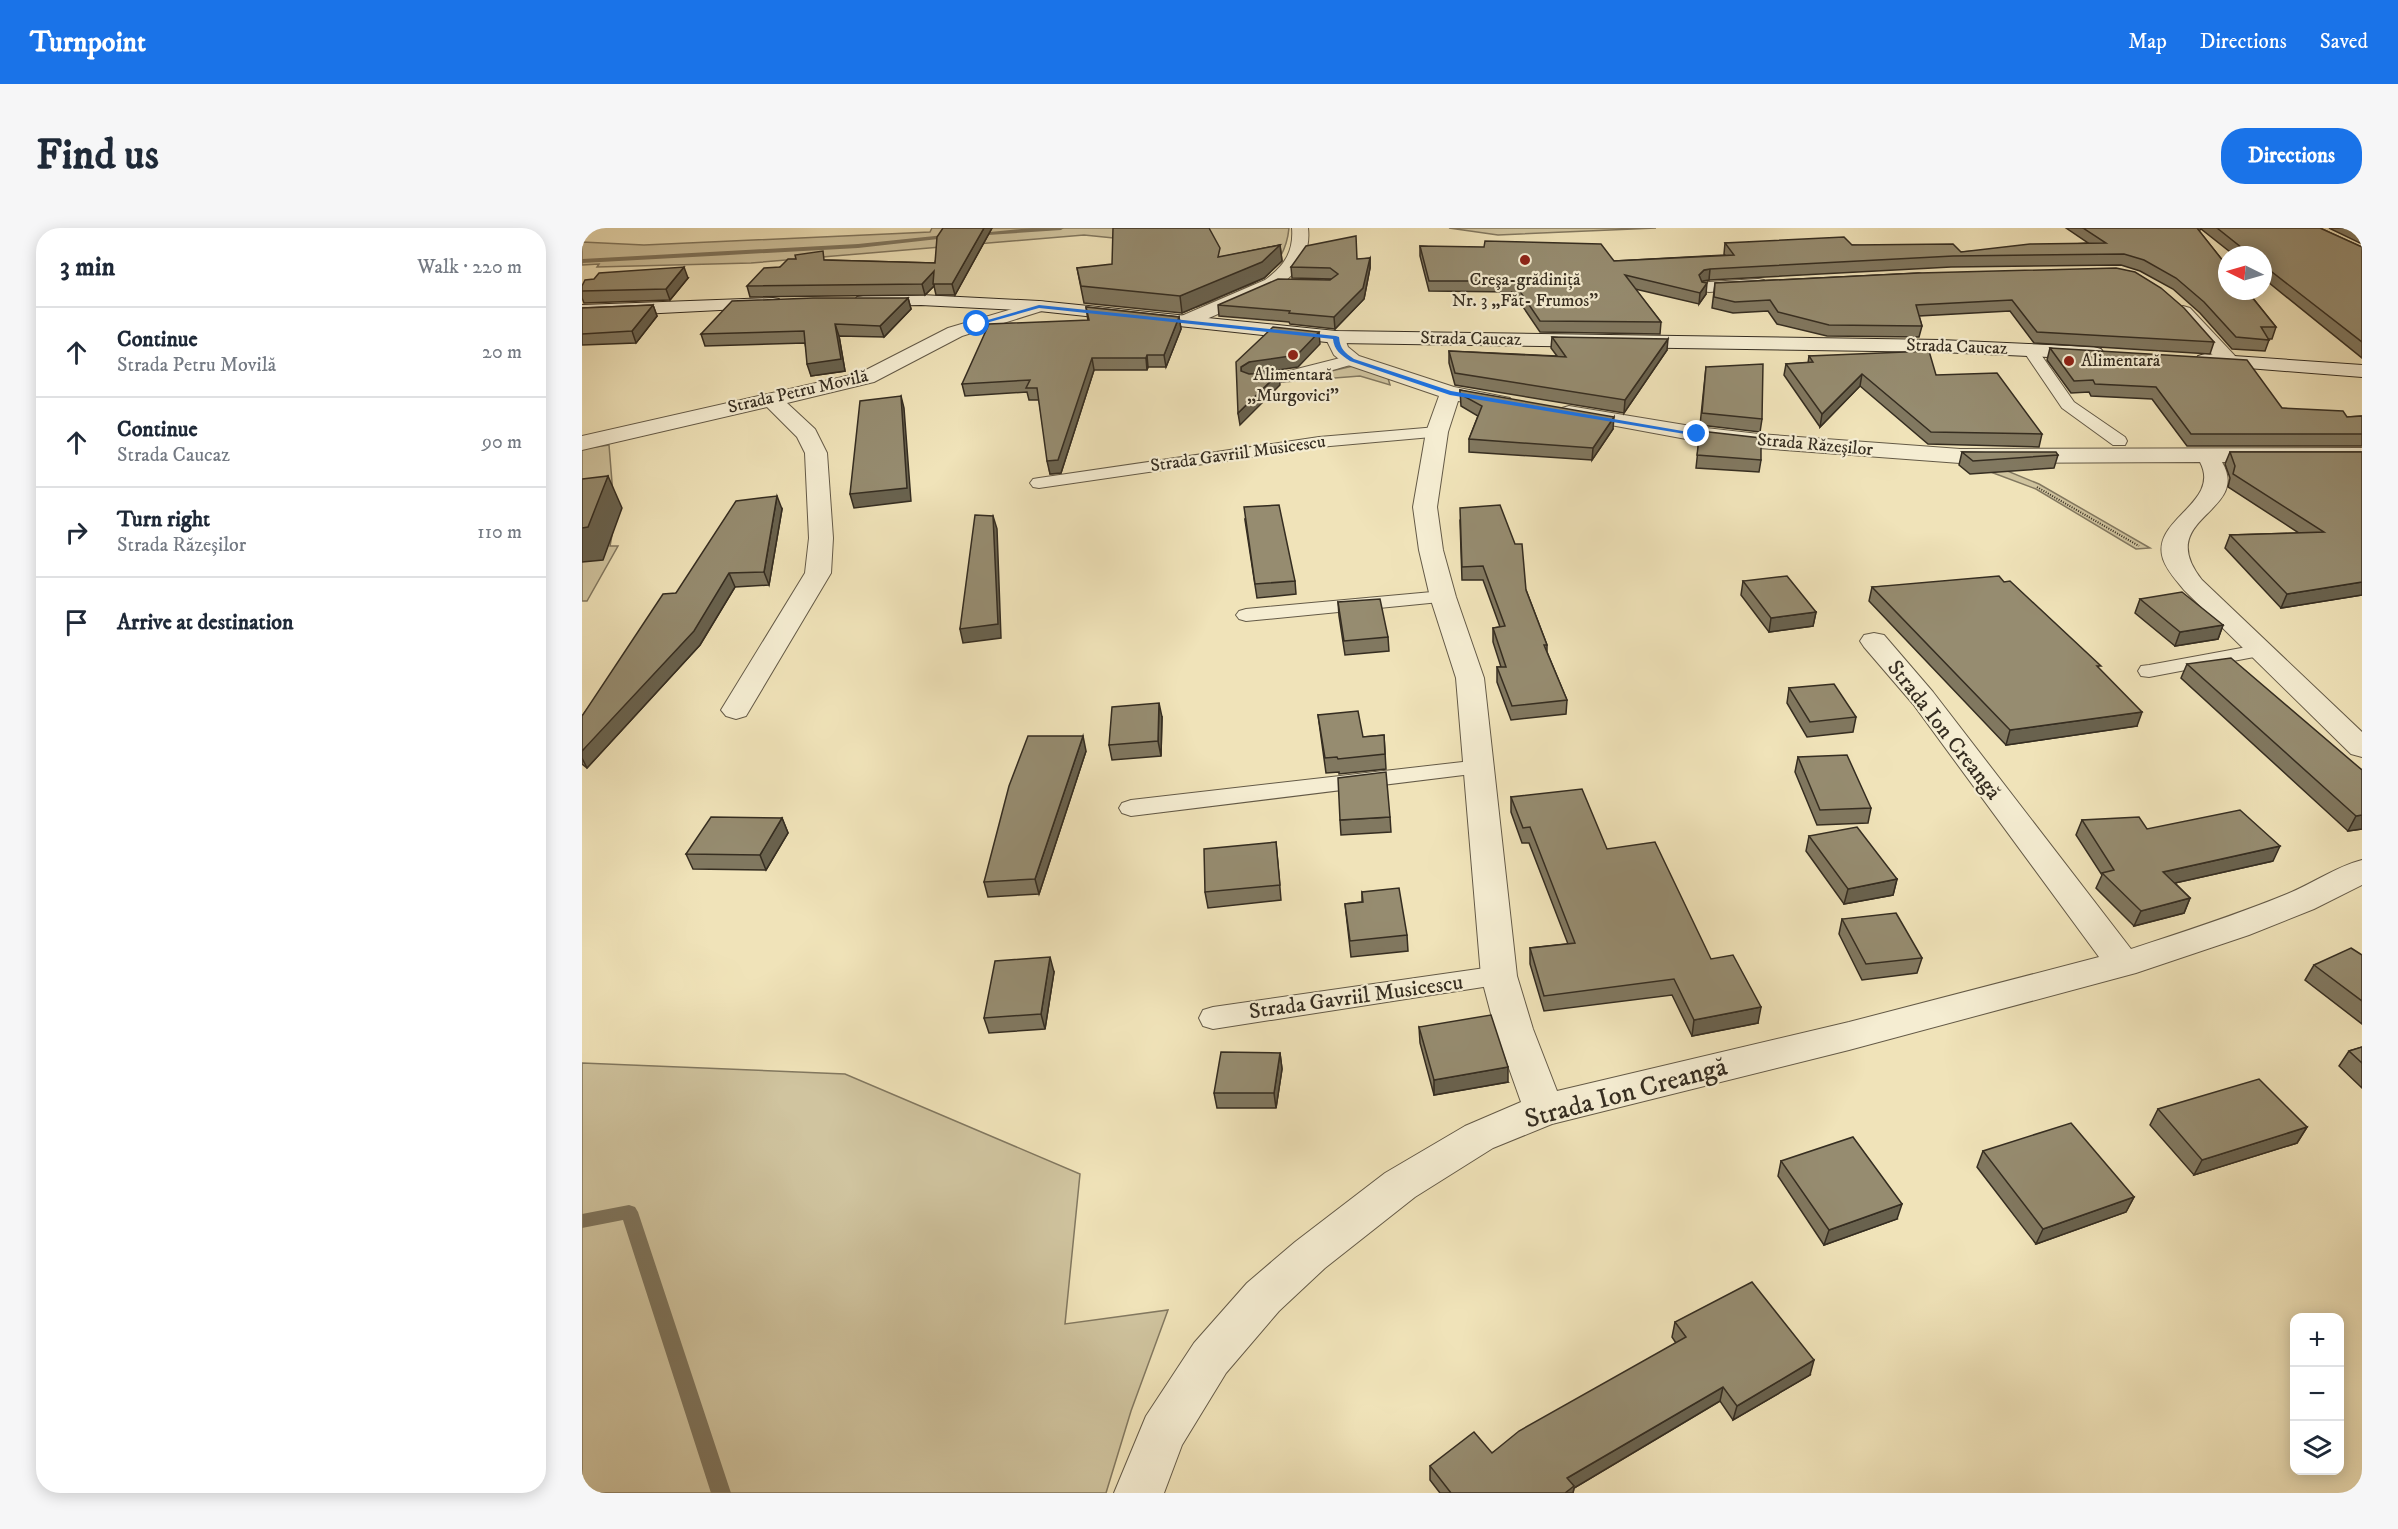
<!DOCTYPE html>
<meta charset="utf-8">
<style>
:root{--surface:#fff;--page:#f6f6f7;--text:#1f2937;--muted:#747a83;--line:#e0e1e3;--accent:#1a73e8}
body{margin:0;font-family:"IM FELL DW Pica",serif;background:var(--page);color:var(--text)}
.controls{position:absolute;right:18px;bottom:18px;display:grid;overflow:hidden;border-radius:12px;box-shadow:0 3px 15px #0003}
.controls button{width:54px;height:54px;display:grid;place-items:center;padding:0;border:0;border-bottom:2px solid var(--line);background:var(--surface);color:var(--text);font:30px sans-serif}
.compass{position:absolute;left:1636px;top:18px;width:54px;height:54px;border-radius:50%;background:var(--surface);box-shadow:0 3px 15px #0003;rotate:275deg}
.stop{position:absolute;width:18px;height:18px;margin:-14px;border:4px solid #1a73e8;border-radius:50%;background:#fff}
.stop.end{background:#1a73e8;border-color:#fff;box-shadow:0 2px 6px #0008}
.list{margin:0;padding:0;list-style:none}
h2{display:flex;justify-content:space-between;align-items:center;height:78px;margin:0;padding:0 24px;font-size:26px}
h2 small{font-size:20px;font-weight:400;color:var(--muted)}
.list li{display:grid;grid-template-columns:39px 1fr auto;gap:18px;align-items:center;box-sizing:border-box;height:90px;padding:0 24px;border-top:2px solid var(--line)}
.list b{display:block;font-size:22px;white-space:nowrap}
.list p{margin:0;font-size:20px;white-space:nowrap;color:var(--muted)}
.list em{font-size:20px;font-style:normal;color:var(--muted)}
.icon{flex:none;width:33px;height:33px;fill:none;stroke:currentColor;stroke-width:2;stroke-linecap:round;stroke-linejoin:round}
.map{position:relative;flex:none;width:1780px;height:1265px;overflow:hidden;border-radius:24px}
header{display:flex;align-items:center;gap:36px;box-sizing:border-box;height:84px;padding:0 30px;background:var(--accent);color:#fff}
header strong{font-size:28px}
nav{display:flex;gap:33px;margin-inline-start:auto;font-size:21px}
.intro{display:flex;align-items:center;justify-content:space-between;box-sizing:border-box;height:144px;padding:0 36px}
h1{margin:0;font-size:42px}
.button{padding:15px 27px;border-radius:24px;background:var(--accent);color:#fff;font-size:21px;font-weight:700}
main{display:flex;gap:36px;padding:0 36px}
aside{flex:1;background:var(--surface);border-radius:24px;box-shadow:0 3px 15px #0003}
.map>svg:first-child{display:block}
</style>
<header>
<strong>Turnpoint</strong>
<nav><a>Map</a><a>Directions</a><a>Saved</a></nav>
</header>
<div class="intro"><h1>Find us</h1><a class="button">Directions</a></div>
<main>
<aside>
<h2>3 min<small>Walk · 220 m</small></h2>
<ul class="list">
<li><svg class="icon" aria-label="ahead" viewBox="0 0 24 24"><path d="M12 20V5M6 11l6-6 6 6"/></svg><div><b>Continue</b><p>Strada Petru Movilă</p></div><em>20 m</em></li>
<li><svg class="icon" aria-label="ahead" viewBox="0 0 24 24"><path d="M12 20V5M6 11l6-6 6 6"/></svg><div><b>Continue</b><p>Strada Caucaz</p></div><em>90 m</em></li>
<li><svg class="icon" aria-label="right" viewBox="0 0 24 24"><path d="M7 20v-9h11M14 6l5 5-5 5"/></svg><div><b>Turn right</b><p>Strada Răzeșilor</p></div><em>110 m</em></li>
<li><svg class="icon" aria-label="arrive" viewBox="0 0 24 24"><path d="M6 21V4h12l-3 4 3 4H6"/></svg><div><b>Arrive at destination</b></div></li>
</ul>
</aside>
<div class="map">
<svg width="1780" height="1265" viewBox="0 0 1780 1265">
<rect width="100%" height="100%" fill="#f0e3b9"/>
<filter id="stains"><feTurbulence type="fractalNoise" baseFrequency=".00333" numOctaves="4"/><feColorMatrix values="0 0 0 0 .2 0 0 0 0 .09 0 0 0 0 .02 0 0 0 .5 -.17"/></filter>
<radialGradient id="worn" r=".72"><stop offset=".6" stop-color="#630" stop-opacity="0"/><stop offset="1" stop-color="#630" stop-opacity=".3"/></radialGradient>
<g fill="#d0c49f" stroke="#827860" stroke-width="1.5">
<path d="M350,0H707C702,52 656,64 615,79L611,74L591,16L502,7L169,35L15,39L17,36L0,37V14L62,17L348,4Z"/>
<polygon points="867,0 1074,0 916,7"/>
<polygon points="771,138 806,150 808,157 778,148 701,154"/>
<polygon points="27,217 33,291 28,318 36,318 5,373 0,373 0,221"/>
<polygon points="1406,235 1457,256 1568,320 1554,321 1454,261 1398,240"/>
<polygon points="0,835 263,846 498,946 483,1096 586,1082 549,1183 524,1265 0,1265"/>
</g>
<g fill="none" stroke-linecap="round" stroke-linejoin="round">
<g fill="#7f755d" fill-rule="evenodd">
<polygon points="450,0 482,0 479,2 391,8 388,6"/>
<polygon points="372,6 374,9 276,20 0,35 0,31 276,16"/>
<polygon points="47,977 53,979 56,984 149,1265 129,1265 41,992 0,1000 0,986"/>
</g>
<defs>
<g id="lane">
<polygon points="1448,116 1453,118 1492,174 1543,209 1545,213 1543,217 1531,217 1480,180 1440,121"/>
<path d="M770,127L775,129L778,132L775,135C757,140 673,166 661,153L669,148L707,143Z"/>
<polygon points="855,199 861,200 863,204 861,208 737,219 457,260 451,259 448,255 451,251 457,250 737,209"/>
<polygon points="861,363 868,365 871,369 868,373 664,393 657,391 654,387 657,383 664,381"/>
<polygon points="1681,416 1688,418 1692,422 1688,426 1567,449 1559,448 1556,443 1559,438 1567,437"/>
<polygon points="898,532 906,534 910,539 906,544 549,588 540,585 537,580 540,575 549,572"/>
<polygon points="917,738 927,741 931,748 927,755 631,801 621,798 617,790 621,782 631,779"/>
</g>
<g id="street">
<path d="M710,0H726C729,26 716,44 695,60L611,97H597L595,93L597,89L683,52C702,38 712,24 710,0Z"/>
<polygon points="1176,51 1182,52 1185,56 1182,60 1127,64 1121,63 1118,59 1121,55 1127,54"/>
<polygon points="457,73 463,74 466,78 463,82 380,108 292,154 205,175 233,201 245,225 251,310 249,345 164,488 154,491 144,488 139,482 223,345 227,310 223,225 215,209 185,179 0,222 0,208 278,145 366,100"/>
<polygon points="1601,78 1608,80 1654,129 1657,133 1654,137 1640,137 1594,88 1592,84 1594,80"/>
<path d="M754,103L761,105L766,119L777,128L872,159L928,170L931,174L928,178L921,180L876,173L866,204L855,279L861,322L874,369L902,450L935,748L951,801L975,863L1267,794L1517,729L1331,476L1282,419L1278,413L1282,407L1292,405L1302,407L1351,464L1549,721C1601,704 1654,687 1705,666C1730,656 1753,639 1780,632V657L1732,681L1667,707L1554,745L1267,822L970,896L911,920L833,969L743,1040L697,1083L644,1145L600,1217L582,1265H532L564,1188L612,1115L665,1055L713,1014L803,945L883,898L939,874L913,801L899,748L874,450L848,369L837,322L831,279L844,204L857,168L763,136L752,127L745,113L747,105Z"/>
<path d="M987,178L1115,199L1177,206L1378,221L1780,220V234H1640C1670,285 1570,289 1620,352L1780,504V529L1769,526L1602,362C1595,353 1585,343 1581,331C1568,291 1640,275 1618,234L1378,235L1177,220L1115,213L980,188L976,184L980,180Z"/>
</g>
<g id="secondary">
<polygon points="339,67 457,73 754,103 1359,112 1512,119 1519,121 1522,125 1519,129 1512,131 1359,124 754,115 457,83 339,77 281,78 275,77 272,73 275,69 281,68"/>
<polygon points="191,70 197,71 200,75 197,79 0,89 0,77"/>
<polygon points="1623,126 1780,137 1780,149 1616,136 1613,132 1616,128"/>
</g>
</defs>
<use href="#lane" stroke="#645a47" stroke-width="2"/>
<use href="#street" stroke="#645a47" stroke-width="2"/>
<use href="#secondary" stroke="#352d21" stroke-width="2"/>
<polyline stroke="#352d21" stroke-width="2" stroke-dasharray="1 1.5" stroke-linecap="butt" points="1455,259 1557,318"/>
<use href="#lane" fill="#f5edd2" fill-rule="evenodd"/>
<use href="#street" fill="#f5edd2" fill-rule="evenodd"/>
<use href="#secondary" fill="#f5edd2" fill-rule="evenodd"/>
</g>
<g fill="#817860" stroke="#352d21" stroke-width="1.5">
<polygon points="361,0 410,0 373,67 354,67 352,58 343,67 168,69 165,58 198,39 243,32 353,35"/>
<polygon points="1484,0 1738,0 1780,19 1780,130 1681,50 1681,27 1652,27 1619,1 1617,3 1694,99 1690,111 1686,111 1687,112 1683,123 1650,121 1618,85 1591,61 1558,43 1539,37 1369,39 1127,52 1120,53 1124,66 1117,76 1053,61 1079,94 1078,106 958,104 931,64 847,63 838,28 838,18 1032,33 1143,27 1142,26 1143,15 1270,17 1379,24 1506,15"/>
<polygon points="1747,0 1780,0 1780,16"/>
<polygon points="698,17 700,33 682,50 600,85 502,75 495,40 639,29"/>
<polygon points="788,30 788,40 782,71 753,101 708,96 707,94 637,88 636,77 750,51 710,50 709,39"/>
<polygon points="1337,45 1632,114 1628,126 1452,115 1428,83 1337,88 1340,98 1337,109 1245,108 1195,96 1186,83 1151,85 1130,80 1133,55"/>
<polygon points="106,50 88,72 2,75 0,70 0,58"/>
<polygon points="326,70 329,81 302,109 257,108 263,143 229,148 223,115 123,118 119,106"/>
<polygon points="71,77 75,88 54,115 0,117 0,80"/>
<polygon points="504,79 597,89 599,101 584,139 566,139 565,142 512,142 479,245 468,246 457,172 447,172 445,164 383,168 380,156 506,93"/>
<polygon points="970,109 1085,122 1042,185 873,157 867,135 867,123 975,128 969,120"/>
<polygon points="1468,120 1700,180 1765,189 1780,188 1780,218 1605,218 1570,171 1509,168 1507,164 1489,165 1465,132"/>
<polygon points="1227,128 1354,147 1460,206 1457,219 1346,216 1278,158 1238,199 1202,147 1204,136 1226,135"/>
<polygon points="1124,139 1180,191 1178,204 1118,197"/>
<polygon points="878,162 1031,201 1010,232 887,224 887,211 896,188 879,178"/>
<polygon points="1118,203 1179,232 1177,244 1114,240"/>
<polygon points="1380,224 1476,227 1472,240 1388,246 1377,237"/>
<polygon points="1648,224 1780,224 1780,367 1699,380 1643,320 1648,307 1717,305 1646,259 1648,250 1643,236"/>
<polygon points="200,281 187,357 153,359 118,417 5,540 0,536 0,488 94,365"/>
<polygon points="663,292 713,353 714,366 675,370"/>
<polygon points="878,293 944,362 965,417 965,424 985,472 984,486 929,492 915,454 915,439 919,439 911,414 911,400 918,399 901,352 880,352"/>
<polygon points="1161,353 1234,384 1231,398 1187,404 1159,367"/>
<polygon points="1422,354 1518,442 1555,498 1424,517 1287,373 1290,359"/>
<polygon points="1558,371 1641,397 1636,411 1593,418 1553,385"/>
<polygon points="756,374 806,409 807,423 763,427 757,388"/>
<polygon points="1605,436 1780,542 1780,601 1766,603 1599,450"/>
<polygon points="1207,460 1274,489 1271,504 1225,509 1205,475"/>
<polygon points="736,487 781,509 802,507 804,541 757,546 757,544 744,545"/>
<polygon points="580,489 579,528 530,532 527,517"/>
<polygon points="504,523 457,666 406,669 402,654"/>
<polygon points="1216,529 1289,580 1286,595 1235,597 1213,544"/>
<polygon points="929,569 1025,621 1129,731 1176,795 1110,808 1090,767 962,783 948,736 948,720 986,716 947,615 940,615 929,584"/>
<polygon points="808,589 809,604 759,607 758,592"/>
<polygon points="200,590 206,605 184,642 111,641 104,626"/>
<polygon points="1500,592 1565,601 1691,633 1593,655 1608,670 1602,685 1552,698 1514,660 1520,647 1494,607"/>
<polygon points="1227,608 1315,651 1311,667 1262,676 1224,623"/>
<polygon points="694,614 699,672 626,680 623,664"/>
<polygon points="780,664 825,707 826,723 769,729 763,676 780,674"/>
<polygon points="1260,691 1340,730 1335,745 1280,752 1257,706"/>
<polygon points="1780,727 1780,796 1723,752 1732,737"/>
<polygon points="472,744 463,801 407,805 402,790"/>
<polygon points="837,799 926,854 852,867 838,815"/>
<polygon points="1780,819 1780,860 1757,838 1767,823"/>
<polygon points="698,825 700,841 694,880 635,880 632,865"/>
<polygon points="1576,881 1725,899 1715,915 1612,947 1568,897"/>
<polygon points="1401,923 1552,969 1544,984 1454,1016 1395,939"/>
<polygon points="1199,933 1315,991 1242,1017 1196,948"/>
<polygon points="1093,1094 1228,1147 1151,1192 1138,1173 992,1260 991,1265 858,1265 848,1252 848,1238 910,1225 1094,1115 1090,1109"/>
</g>
<g fill="#69624e" stroke="#352d21" stroke-width="1.5">
<polygon points="402,0 410,0 373,67 370,56"/>
<polygon points="698,17 700,33 682,50 600,85 598,68"/>
<polygon points="788,30 788,40 782,71 753,101 752,89"/>
<polygon points="102,39 106,50 88,72 84,61"/>
<polygon points="1128,41 1127,52 1121,53 1116,58 1117,47 1122,42"/>
<polygon points="352,43 352,58 343,67 340,56"/>
<polygon points="1125,55 1124,66 1117,76 1118,65"/>
<polygon points="326,70 329,81 302,109 298,98"/>
<polygon points="71,77 75,88 54,115 50,103"/>
<polygon points="597,89 599,101 584,139 582,127"/>
<polygon points="253,96 257,108 263,143 229,148 225,136"/>
<polygon points="737,104 738,116 716,139 669,146 660,151 659,139 667,134"/>
<polygon points="1086,111 1085,122 1042,185 1043,172"/>
<polygon points="565,127 566,139 565,142 564,130"/>
<polygon points="510,130 512,142 479,245 468,246 465,233"/>
<polygon points="697,145 698,157 658,197 656,185"/>
<polygon points="1280,146 1278,158 1238,199 1240,186"/>
<polygon points="319,168 322,180 329,273 272,280 268,266"/>
<polygon points="1032,189 1031,201 1010,232 1011,220"/>
<polygon points="26,248 40,280 21,332 0,334 0,300"/>
<polygon points="195,268 200,281 187,357 182,344"/>
<polygon points="411,288 415,301 419,410 381,415 378,401"/>
<polygon points="147,345 153,359 118,417 5,540 0,530 0,523"/>
<polygon points="1780,354 1780,367 1699,380 1705,366"/>
<polygon points="1234,384 1231,398 1187,404 1189,390"/>
<polygon points="1641,397 1636,411 1593,418 1598,404"/>
<polygon points="577,475 580,489 579,528 576,513"/>
<polygon points="1560,484 1555,498 1424,517 1428,502"/>
<polygon points="501,508 504,523 457,666 453,651"/>
<polygon points="1780,587 1780,601 1766,603 1774,588"/>
<polygon points="200,590 206,605 184,642 178,627"/>
<polygon points="1698,618 1691,633 1575,659 1581,644"/>
<polygon points="1315,651 1311,667 1262,676 1266,661"/>
<polygon points="1608,670 1602,685 1552,698 1559,683"/>
<polygon points="468,729 472,744 463,801 459,786"/>
<polygon points="1179,779 1176,795 1110,808 1112,792"/>
<polygon points="698,825 700,841 694,880 692,865"/>
<polygon points="926,839 926,854 852,867 852,852"/>
<polygon points="1725,899 1715,915 1612,947 1620,932"/>
<polygon points="1552,969 1544,984 1454,1016 1461,1001"/>
<polygon points="1320,976 1315,991 1242,1017 1247,1002"/>
<polygon points="1232,1132 1228,1147 1151,1192 1155,1178"/>
<polygon points="1141,1159 1138,1173 992,1260 991,1265 983,1265 985,1250"/>
</g>
<g fill="#968c70" stroke="#352d21" stroke-width="1.5">
<polygon points="361,0 402,0 370,56 351,56 352,43 340,56 165,58 182,40 198,39 206,31 214,31 213,27 241,23 242,32 353,35 355,9"/>
<polygon points="531,0 627,0 638,20 636,29 698,17 680,34 598,68 499,58 495,40 530,36"/>
<polygon points="1501,0 1615,0 1645,38 1645,63 1665,63 1694,99 1679,99 1687,112 1654,109 1622,74 1594,50 1562,32 1542,26 1371,28 1128,41 1122,42 1117,47 1120,54 1125,55 1118,65 1043,47 1079,94 958,93 931,53 847,53 838,18 902,19 903,13 1019,16 1032,33 1152,27 1143,15 1262,9 1270,17 1371,16 1379,24 1448,16 1524,15"/>
<polygon points="1635,0 1738,0 1780,19 1780,114 1681,37 1681,27 1669,27"/>
<polygon points="1771,0 1780,0 1780,4"/>
<polygon points="774,8 775,31 788,30 781,60 752,89 707,85 708,83 636,77 696,51 748,52 756,46 748,40 709,39 724,18"/>
<polygon points="102,39 84,61 0,63 0,58 3,52 12,51 17,45"/>
<polygon points="1534,40 1553,44 1579,60 1602,80 1632,114 1455,104 1430,72 1334,77 1340,98 1247,97 1196,84 1188,72 1153,74 1132,69 1133,55 1337,45"/>
<polygon points="231,70 326,70 298,98 253,96 259,131 225,136 222,103 119,106 150,73"/>
<polygon points="71,77 50,103 0,106 0,80"/>
<polygon points="504,79 597,89 582,127 565,127 564,130 510,130 476,232 465,233 455,160 444,160 448,152 380,156 407,96 507,92"/>
<polygon points="691,99 737,104 715,127 667,134 659,139 659,143 667,146 697,145 656,185 654,134"/>
<polygon points="970,109 1086,111 1043,172 873,145 867,123 984,129"/>
<polygon points="1468,120 1665,132 1700,180 1761,183 1765,189 1780,188 1780,206 1609,206 1574,159 1513,156 1511,152 1492,153"/>
<polygon points="1347,123 1354,147 1415,145 1460,206 1349,204 1280,146 1240,186 1204,136 1231,134 1227,128"/>
<polygon points="1181,136 1180,191 1120,185 1124,139"/>
<polygon points="878,162 1032,189 1011,220 887,211 900,178 878,166"/>
<polygon points="319,168 325,260 268,266 278,173"/>
<polygon points="1118,203 1179,210 1179,232 1115,227"/>
<polygon points="1380,224 1474,224 1476,227 1391,233"/>
<polygon points="1648,224 1780,224 1780,354 1705,366 1648,307 1742,304 1651,246 1653,238"/>
<polygon points="26,248 6,299 0,300 0,251"/>
<polygon points="195,268 182,344 147,345 112,403 0,523 0,488 81,366 94,365 154,273"/>
<polygon points="697,277 713,353 673,356 662,279"/>
<polygon points="918,277 933,316 940,316 944,362 965,417 962,417 985,472 930,478 915,439 924,439 911,400 923,398 901,338 880,339 878,280"/>
<polygon points="393,287 411,288 416,396 378,401"/>
<polygon points="1205,348 1234,384 1189,390 1161,353"/>
<polygon points="1417,348 1422,354 1428,353 1519,438 1515,438 1560,484 1428,502 1290,359"/>
<polygon points="1600,364 1641,397 1598,404 1558,371"/>
<polygon points="798,371 806,409 762,413 756,374"/>
<polygon points="1649,430 1780,542 1780,587 1774,588 1605,436"/>
<polygon points="1252,456 1274,489 1228,494 1207,460"/>
<polygon points="577,475 576,513 527,517 530,479"/>
<polygon points="776,483 781,509 802,507 803,526 756,531 755,529 743,530 736,487"/>
<polygon points="446,508 501,508 453,651 402,654 427,558"/>
<polygon points="1265,527 1289,580 1238,582 1216,529"/>
<polygon points="804,544 808,589 758,592 756,550"/>
<polygon points="1000,561 1025,621 1073,614 1129,731 1151,727 1179,779 1112,792 1092,751 962,768 948,720 993,715 948,599 941,600 929,569"/>
<polygon points="1658,582 1698,618 1581,644 1608,670 1559,683 1520,645 1532,642 1500,592 1557,589 1565,601"/>
<polygon points="129,589 200,590 178,627 104,626"/>
<polygon points="1275,599 1315,651 1266,661 1227,608"/>
<polygon points="694,614 698,657 623,664 622,621"/>
<polygon points="817,660 825,707 768,713 763,676 781,674 780,664"/>
<polygon points="1314,685 1340,730 1284,736 1260,691"/>
<polygon points="1769,720 1780,727 1780,773 1732,737"/>
<polygon points="468,729 459,786 402,790 413,733"/>
<polygon points="909,787 926,839 852,852 837,799"/>
<polygon points="1780,819 1780,835 1767,823"/>
<polygon points="639,824 698,825 692,865 632,865"/>
<polygon points="1677,851 1725,899 1620,932 1576,881"/>
<polygon points="1489,895 1552,969 1461,1001 1401,923"/>
<polygon points="1271,909 1320,976 1247,1002 1199,933"/>
<polygon points="1170,1054 1232,1132 1155,1178 1141,1159 985,1250 992,1258 983,1265 869,1265 848,1238 892,1204 910,1225 937,1203 1104,1109 1093,1094"/>
</g>
<path fill="#1a73e8" d="M457,77L754,108L757,109C758,121 763,125 772,131L869,163L1118,206L1115,208L868,167L768,133C759,127 752,122 751,111L457,80L397,97L392,96Z"/>
<g fill="#8f2418" stroke="#f5edd2" stroke-width="2">
<circle cx="943" cy="32" r="6"/>
<circle cx="711" cy="127" r="6"/>
<circle cx="1487" cy="133" r="6"/>
</g>
<g text-anchor="middle" dominant-baseline="central" stroke-width="4.5" stroke-linejoin="round" paint-order="stroke">
<g font-size="18" fill="#352d21" stroke="#f5edd2">
<text x="943" y="52">Creşa-grădiniţă<tspan x="943" dy="21">Nr. 3 „Făt- Frumos”</tspan></text>
<text x="1499" y="133" text-anchor="start">Alimentară</text>
<text x="711" y="147">Alimentară<tspan x="711" dy="21">„Murgovici”</tspan></text>
</g>
<g font-size="18" fill="#352d21" stroke="#f5edd2">
<text transform="translate(889 111) rotate(1)">Strada Caucaz</text>
<text transform="translate(1375 119) rotate(2)">Strada Caucaz</text>
<text transform="translate(216 164) rotate(-13)">Strada Petru Movilă</text>
<text transform="translate(1233 217) rotate(5)">Strada Răzeșilor</text>
<text transform="translate(656 226) rotate(-8)">Strada Gavriil Musicescu</text>
</g>
<g font-size="22" fill="#352d21" stroke="#f5edd2">
<text transform="translate(1362 502) rotate(52)">Strada Ion Creangă</text>
<text transform="translate(774 769) rotate(-8)">Strada Gavriil Musicescu</text>
</g>
<g font-size="27" fill="#352d21" stroke="#f5edd2">
<text transform="translate(1044 865) rotate(-15)">Strada Ion Creangă</text>
</g>
</g>
<rect width="100%" height="100%" filter="url(#stains)"/>
<rect width="100%" height="100%" fill="url(#worn)"/>
</svg>
<div class="controls">
<button>+</button>
<button>−</button>
<button><svg class="icon" aria-label="layers" viewBox="0 0 24 24"><path d="M12 4l9 5-9 5-9-5zM3 14l9 5 9-5"/></svg></button>
</div>
<svg class="compass" viewBox="-18 -18 36 36"><path d="M0-13l5 13h-10z" fill="#e53935"/><path d="M0 13l5-13h-10z" fill="#747a83"/></svg>
<div class="stop" style="left:395px;top:96px"></div>
<div class="stop end" style="left:1115px;top:206px"></div>
</div>
</main>
